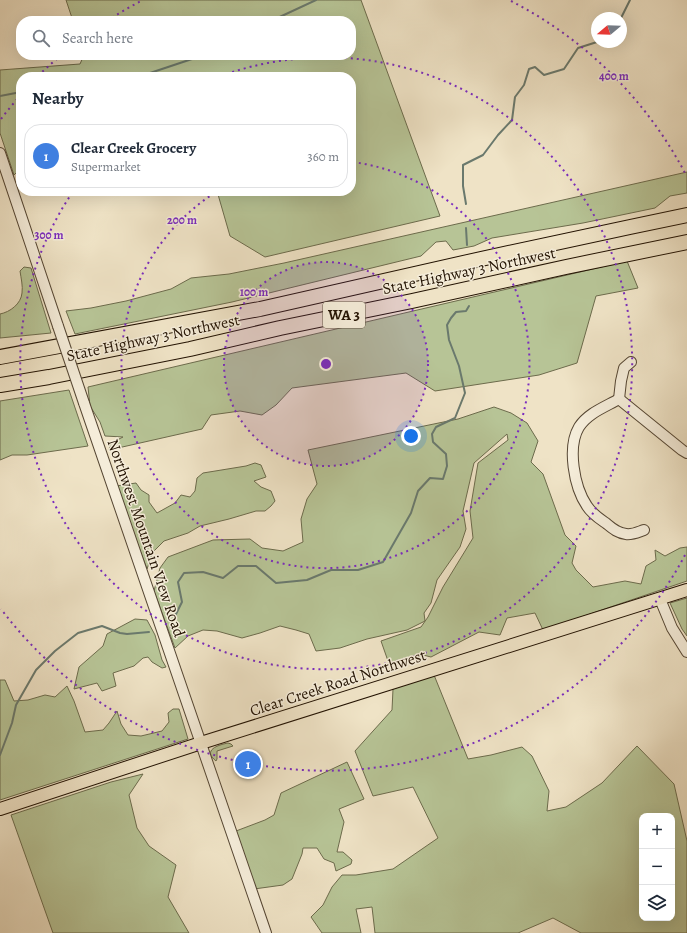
<!DOCTYPE html>
<meta charset="utf-8">
<style>
:root{--surface:#fff;--page:#f2f2f3;--text:#1f2937;--muted:#747a83;--line:#e0e1e3;--accent:#1a73e8}
body{margin:0;font-family:Alegreya,serif;background:var(--page);color:var(--text)}
.controls{position:absolute;right:12px;bottom:12px;display:grid;overflow:hidden;border-radius:8px;box-shadow:0 4px 16px #0002}
.controls button{width:36px;height:36px;display:grid;place-items:center;padding:0;border:0;border-bottom:1px solid var(--line);background:var(--surface);color:var(--text);font:20px sans-serif}
.compass{position:absolute;left:591px;top:12px;width:36px;height:36px;border-radius:50%;background:var(--surface);box-shadow:0 4px 16px #0002;rotate:251deg}
.you{position:absolute;left:411px;top:436px;width:14px;height:14px;margin:-10px;border:3px solid #fff;border-radius:50%;background:#1a73e8;box-shadow:0 0 0 6px #1a73e833}
.badge{display:grid;place-items:center;width:26px;height:26px;border-radius:50%;background:var(--accent);color:#fff;font-size:13px;font-weight:700}
.pin{position:absolute;translate:-50% -50%;border:2px solid #fff;box-shadow:0 1px 4px #0006}
.list{margin:0;padding:0;list-style:none}
h2{display:flex;justify-content:space-between;align-items:center;height:52px;margin:0;padding:0 16px;font-size:17px}
h2 small{font-size:13px;font-weight:400;color:var(--muted)}
.list li{display:grid;grid-template-columns:26px 1fr auto;gap:12px;align-items:center;box-sizing:border-box;height:64px;margin:0 8px 8px;padding:0 8px;border:1px solid var(--line);border-radius:16px}
.list b{display:block;font-size:15px;white-space:nowrap}
.list p{margin:0;font-size:13px;white-space:nowrap;color:var(--muted)}
.list em{font-size:13px;font-style:normal;color:var(--muted)}
.icon{flex:none;width:22px;height:22px;fill:none;stroke:currentColor;stroke-width:2;stroke-linecap:round;stroke-linejoin:round}
.map{position:relative;flex:none;width:687px;height:933px;overflow:hidden}
.search{position:absolute;background:var(--surface);box-shadow:0 4px 16px #0002;left:16px;top:16px;width:340px;height:44px;display:flex;align-items:center;gap:10px;box-sizing:border-box;padding:0 14px;border-radius:16px;color:var(--muted);font-size:15px}
.panel{position:absolute;background:var(--surface);box-shadow:0 4px 16px #0002;left:16px;top:72px;width:340px;height:124px;border-radius:16px}
.map>svg:first-child{display:block}
</style>
<div class="map">
<svg width="687" height="933" viewBox="0 0 687 933">
<rect width="100%" height="100%" fill="#efe3c6"/>
<filter id="stains"><feTurbulence type="fractalNoise" baseFrequency=".005" numOctaves="4"/><feColorMatrix values="0 0 0 0 .2 0 0 0 0 .09 0 0 0 0 .02 0 0 0 .5 -.17"/></filter>
<radialGradient id="worn" r=".72"><stop offset=".6" stop-color="#630" stop-opacity="0"/><stop offset="1" stop-color="#630" stop-opacity=".3"/></radialGradient>
<g fill="#b7c496" stroke="#6c6b4c" fill-rule="evenodd">
<polygon points="66,0 361,0 440,216 265,257 230,236 217,191 351,191 351,77 21,77 21,168 14,175 0,133 0,70 80,64 84,55 351,55 351,21 73,21"/>
<polygon points="687,172 687,193 670,196 655,208 583,223 492,238 474,246 453,250 446,241 436,242 421,256 232,302 75,334 66,311 91,308 126,301 171,289 191,278 229,274 284,263"/>
<polygon points="627,261 638,288 596,296 577,363 539,375 435,391 406,373 292,388 276,405 262,415 240,411 211,415 202,429 109,450 111,443 123,437 105,436 100,422 90,406 88,387"/>
<path d="M24,267L31,268L51,333L0,338V314C10,312 21,304 22,293C23,286 21,278 20,271Z"/>
<polygon points="69,390 88,446 27,455 12,455 0,460 0,401"/>
<polygon points="494,407 511,413 527,423 538,441 531,462 543,474 565,535 576,546 572,563 576,570 593,587 625,581 641,584 646,566 656,560 655,550 665,556 680,548 687,547 687,581 543,630 535,613 507,618 500,635 479,632 431,657 423,655 398,663 388,661 381,641 421,627 428,617 443,587 473,538 470,511 478,463 508,440 507,434 474,463 463,511 466,529 460,547 437,580 431,603 424,613 425,621 407,630 367,639 340,648 316,651 309,634 296,630 280,626 260,633 242,638 217,631 203,630 188,636 175,648 154,591 160,568 168,557 213,540 250,539 262,548 283,551 303,542 301,519 307,499 317,484 308,450 458,419"/>
<polygon points="255,463 261,465 266,477 254,481 261,487 271,491 275,501 271,506 265,511 256,511 229,519 200,526 188,533 164,541 153,552 147,569 116,486 136,483 141,490 149,495 149,502 157,513 175,503 181,495 190,497 195,491 197,478 203,473 246,466"/>
<polygon points="687,598 687,636 682,629 670,603"/>
<polygon points="135,619 147,620 155,635 162,660 166,667 162,668 152,662 148,657 143,658 134,666 113,673 116,686 102,691 97,683 74,689 79,667 103,646 107,634"/>
<path d="M434,675L468,759L491,755L522,747L532,756L549,791L547,811L566,807L602,783L637,746L674,784L687,841V933H581L553,918L518,933H375L372,907L356,909L361,933H322L311,917L323,905L332,887L342,875H356L393,869L438,838L413,787L373,796L355,751L392,710L393,689ZM642,816H672V918H642Z"/>
<polygon points="0,680 5,680 14,701 28,700 45,695 55,697 67,686 74,701 85,732 103,730 109,723 117,711 121,724 128,735 141,736 162,731 169,722 168,713 173,709 179,709 188,739 0,800"/>
<path d="M228,743L231,744L233,746L217,751V759L216,761C202,750 218,745 228,743Z"/>
<polygon points="347,762 364,799 339,809 344,822 337,852 343,852 352,860 351,864 336,871 334,863 324,859 317,848 303,848 302,854 292,879 283,885 254,889 236,831 265,820 274,815 281,793"/>
<polygon points="143,774 129,795 137,828 149,846 176,865 168,897 189,933 53,933 11,815 111,782"/>
</g>
<g fill="none" stroke-linecap="round" stroke-linejoin="round">
<g stroke="#6a796d" stroke-width="2">
<polyline points="621,18 630,0"/>
<polyline points="271,21 316,0"/>
<polyline points="136,77 141,76 192,59 199,55"/>
<polyline points="0,96 21,92"/>
<polyline points="466,204 463,186 463,165 483,155 498,135 512,120 515,97 524,85 529,69 535,67 544,75 564,69 578,48 597,42"/>
<polyline points="466,228 467,245"/>
<polyline points="174,623 175,616 182,602 178,582 184,573 203,572 223,578 238,566 256,566 276,583 307,580 331,570 358,570 383,562 411,513 418,491 430,478 443,479 447,466 446,454 433,442 432,434 436,427 455,418 465,393 459,366 449,340 447,325 451,318 456,312 466,311 469,306"/>
<polyline points="0,755 12,723 16,705 36,670 55,651 78,633 102,626 120,633 127,634 149,632"/>
</g>
<defs>
<g id="minor">
<polyline points="0,153 58,326"/>
<path d="M619,399C605,407 588,413 579,427C567,447 574,487 587,506C592,514 600,519 607,524C613,529 618,533 626,534C632,535 638,532 644,530"/>
<polyline points="619,399 682,450 687,453"/>
<polyline points="619,399 621,381 624,368 631,362"/>
<polyline points="84,403 266,933"/>
<polyline points="660,599 672,628 687,652"/>
</g>
<polyline id="major" points="0,809 201,743 687,590"/>
<g id="highway">
<polyline points="0,357 260,309 481,259 630,227 687,215"/>
<polyline points="0,385 49,377 190,349 280,328 412,301 566,267 687,242"/>
</g>
</defs>
<use href="#minor" stroke="#554633" stroke-width="12"/>
<use href="#major" stroke="#221202" stroke-width="14"/>
<use href="#highway" stroke="#221202" stroke-width="16"/>
<use href="#minor" stroke="#f5edda" stroke-width="10"/>
<use href="#major" stroke="#efe3c6" stroke-width="12"/>
<use href="#highway" stroke="#efe3c6" stroke-width="14"/>
<defs>
<polyline id="minor-bridge" points="58,326 84,403"/>
</defs>
<use href="#minor-bridge" stroke="#554633" stroke-width="12" stroke-linecap="butt"/>
<use href="#minor-bridge" stroke="#f5edda" stroke-width="10"/>
</g>
<circle cx="326" cy="364" r="102" fill="#7b2cbf" fill-opacity=".12"/>
<g fill="none" stroke="#7b2cbf" stroke-width="2" stroke-dasharray="2 4">
<circle cx="326" cy="364" r="102"/>
<path d="M353 162A204 204 0 1 1 216 192"/>
<path d="M221 76A306 306 0 1 1 72 193"/>
<path d="M685 555A407 407 0 0 1 1 609M1 119A407 407 0 0 1 19 97M38 76A407 407 0 0 1 59 57M107 21A407 407 0 0 1 141 1M511 1A407 407 0 0 1 685 173"/>
</g>
<g text-anchor="middle" dominant-baseline="central" stroke-width="3" stroke-linejoin="round" paint-order="stroke">
<rect fill="#f5edda" stroke="#615443" stroke-width="1" x="323" y="302" width="42" height="26" rx="3"/>
<g font-size="15" font-weight="bold" fill="#221202">
<text x="344" y="315">WA 3</text>
</g>
<g font-size="16" fill="#221202" stroke="#f5edda">
<text transform="translate(469 271) rotate(-12)">State Highway 3 Northwest</text>
<text transform="translate(153 338) rotate(-12)">State Highway 3 Northwest</text>
<text transform="translate(146 538) rotate(71)">Northwest Mountain View Road</text>
<text transform="translate(338 683) rotate(-18)">Clear Creek Road Northwest</text>
</g>
</g>
<circle cx="326" cy="364" r="6" fill="#7b2cbf" stroke="#f5edda" stroke-width="2"/>
<g font-size="12" text-anchor="middle" font-weight="bold" fill="#7b2cbf" stroke="#f5edda" stroke-width="3" stroke-linejoin="round" paint-order="stroke">
<text x="614" y="80">400 m</text>
<text x="182" y="224">200 m</text>
<text x="49" y="239">300 m</text>
<text x="254" y="296">100 m</text>
</g>
<rect width="100%" height="100%" filter="url(#stains)"/>
<rect width="100%" height="100%" fill="url(#worn)"/>
</svg>
<div class="controls">
<button>+</button>
<button>−</button>
<button><svg class="icon" aria-label="layers" viewBox="0 0 24 24"><path d="M12 4l9 5-9 5-9-5zM3 14l9 5 9-5"/></svg></button>
</div>
<svg class="compass" viewBox="-18 -18 36 36"><path d="M0-13l5 13h-10z" fill="#e53935"/><path d="M0 13l5-13h-10z" fill="#747a83"/></svg>
<div class="you"></div>
<div class="pin badge" style="left:248px;top:764px;background:#3f7fe0">1</div>
<div class="search"><svg class="icon" aria-label="search" viewBox="0 0 24 24"><circle cx="10" cy="10" r="6"/><path d="M15 15l6 6"/></svg>Search here</div>
<section class="panel">
<h2>Nearby<small></small></h2>
<ul class="list">
<li><span class="badge" style="background:#3f7fe0">1</span><div><b>Clear Creek Grocery</b><p>Supermarket</p></div><em>360 m</em></li>
</ul>
</section>
</div>
